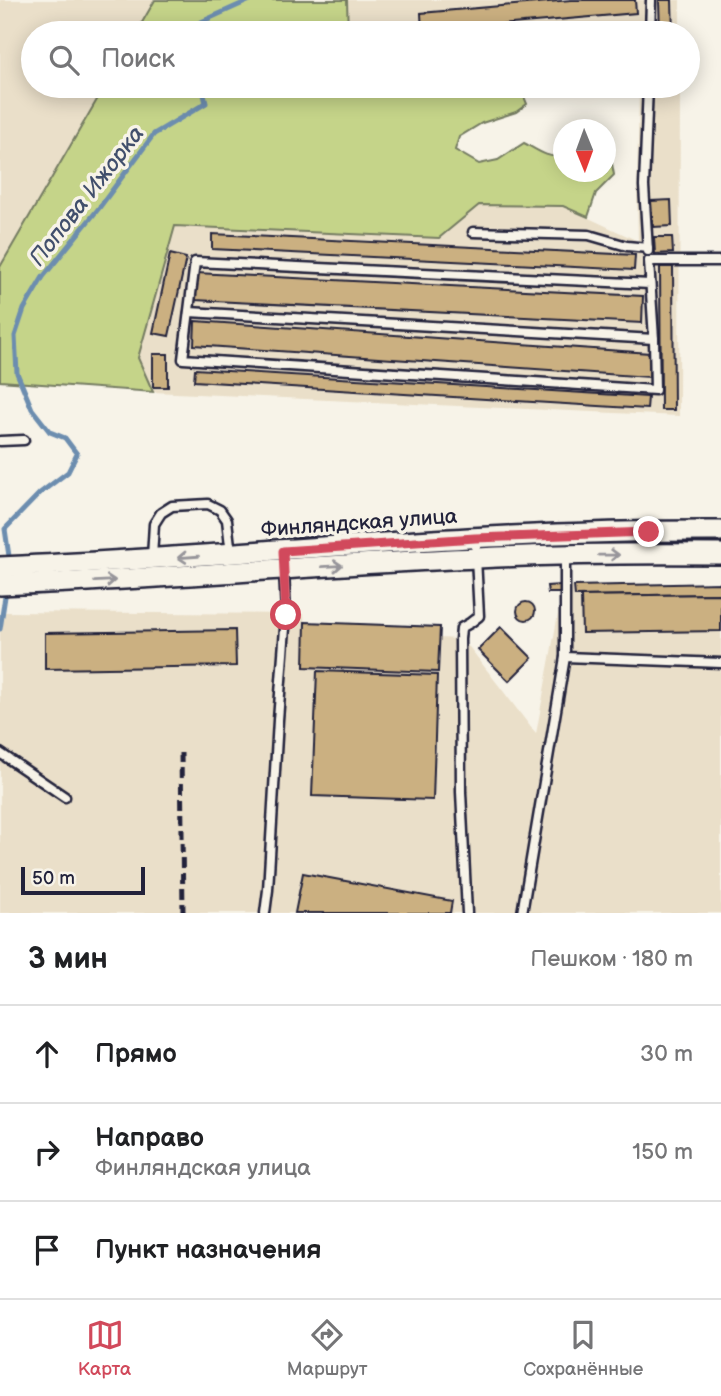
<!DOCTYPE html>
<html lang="ru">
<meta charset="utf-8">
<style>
:root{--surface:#fff;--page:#f6f6f6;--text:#202124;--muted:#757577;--line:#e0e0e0;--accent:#d1495b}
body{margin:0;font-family:"Balsamiq Sans",sans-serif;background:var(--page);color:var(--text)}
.compass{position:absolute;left:553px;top:119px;width:63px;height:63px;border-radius:50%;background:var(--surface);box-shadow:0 4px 18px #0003;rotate:179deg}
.scale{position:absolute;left:21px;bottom:18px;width:124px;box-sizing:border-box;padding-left:7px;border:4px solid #22223b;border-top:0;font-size:19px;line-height:24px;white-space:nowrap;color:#22223b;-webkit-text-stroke:5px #f7f3e8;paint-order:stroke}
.stop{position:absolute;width:21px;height:21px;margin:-16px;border:5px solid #d1495b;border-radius:50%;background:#fff}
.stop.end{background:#d1495b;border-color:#fff;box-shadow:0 2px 7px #0008}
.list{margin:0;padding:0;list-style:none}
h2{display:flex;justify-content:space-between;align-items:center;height:91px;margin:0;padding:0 28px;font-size:30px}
h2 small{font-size:23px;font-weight:400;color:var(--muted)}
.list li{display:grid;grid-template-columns:46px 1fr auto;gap:21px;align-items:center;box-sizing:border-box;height:98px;padding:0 28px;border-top:2px solid var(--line)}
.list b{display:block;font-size:26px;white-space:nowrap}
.list p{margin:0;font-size:23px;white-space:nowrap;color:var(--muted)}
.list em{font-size:23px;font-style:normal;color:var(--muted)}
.icon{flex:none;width:38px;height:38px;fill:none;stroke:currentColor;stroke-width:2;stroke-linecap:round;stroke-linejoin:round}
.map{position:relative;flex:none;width:721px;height:913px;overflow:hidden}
.search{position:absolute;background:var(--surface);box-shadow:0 4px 18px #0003;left:21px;right:21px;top:21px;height:77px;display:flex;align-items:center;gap:18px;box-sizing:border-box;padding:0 24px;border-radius:38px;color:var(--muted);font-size:26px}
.sheet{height:385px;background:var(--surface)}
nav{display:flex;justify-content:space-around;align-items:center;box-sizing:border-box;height:98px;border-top:2px solid var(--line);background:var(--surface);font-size:19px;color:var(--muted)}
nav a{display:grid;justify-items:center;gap:4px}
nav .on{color:var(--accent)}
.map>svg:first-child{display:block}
</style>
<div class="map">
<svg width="721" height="913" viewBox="0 0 721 913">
<rect width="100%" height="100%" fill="#f7f3e8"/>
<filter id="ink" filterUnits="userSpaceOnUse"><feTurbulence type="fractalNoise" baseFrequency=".0143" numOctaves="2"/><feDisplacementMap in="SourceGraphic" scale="14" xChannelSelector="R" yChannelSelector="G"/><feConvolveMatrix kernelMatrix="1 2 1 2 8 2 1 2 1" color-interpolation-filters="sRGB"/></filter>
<g filter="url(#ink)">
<g fill="#eadfc9">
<polygon points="0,0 155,0 136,33 33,33 33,86 105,86 0,267"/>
<polygon points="347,0 680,0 680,33 348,33"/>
<polygon points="639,86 680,86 679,416 153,392 138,358 175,226 439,238 478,205 563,206 638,241 637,191"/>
<polygon points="721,583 721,913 0,913 0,612 304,614 305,632 460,639 470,648 536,734 563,587"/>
</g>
<g fill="#c5d489" stroke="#747b62" stroke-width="2">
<polygon points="155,0 347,0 348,33 136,33"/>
<path d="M105,86H523L521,89L527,104L516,112L482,123L459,137L455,150L479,164L498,160L524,143C537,150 548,159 563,156L564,172H606V149L610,152L614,175L596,193L588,217L563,206L479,205L439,238L175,226L138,358L153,392L0,381V267Z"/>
</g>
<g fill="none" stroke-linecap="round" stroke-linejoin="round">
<g stroke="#6c8daf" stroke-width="5">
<polyline points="191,33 190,27 250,0"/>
<polyline points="10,563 5,529 40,493 68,472 77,454 65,438 50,432 32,409 17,373 15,336 24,309 43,277 99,208 154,134 206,103 202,86"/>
<polyline points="0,629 6,590"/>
</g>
</g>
<g fill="#cbb081" stroke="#22223b" stroke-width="2">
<polygon points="571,0 635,0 636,13 422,32 421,13"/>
<polygon points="659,0 672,0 673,33 660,33"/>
<polygon points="392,21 394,33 368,33 367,24"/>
<polygon points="671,200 672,226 653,227 651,201"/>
<polygon points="212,234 635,255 634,270 212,249"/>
<polygon points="654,237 672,237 673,253 655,254"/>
<polygon points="170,254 186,258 169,336 153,333"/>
<polygon points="660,267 673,267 674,410 661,410"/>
<polygon points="196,273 643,296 642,323 195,300"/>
<polygon points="195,321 650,353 649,377 194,345"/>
<rect x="153" y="354" width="15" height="33"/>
<polygon points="195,369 648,397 647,409 194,381"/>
<polygon points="721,583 721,594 575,596 574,586"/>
<polygon points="560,585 560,593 548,593 547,586"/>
<polygon points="721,594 721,631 582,633 581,596"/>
<circle cx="526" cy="611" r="9"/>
<polygon points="305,622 440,627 438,672 304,667"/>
<polygon points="501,627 532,658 509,681 478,650"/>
<polygon points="235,630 236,666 45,669 45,633"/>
<polygon points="317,671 437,675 433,800 312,796"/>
<polygon points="303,873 452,901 450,913 295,913"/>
</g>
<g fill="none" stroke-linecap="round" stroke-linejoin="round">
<defs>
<g id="service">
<polyline points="650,33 651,0"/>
<polyline points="473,232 589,235 627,246 648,248"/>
<polyline points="648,251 644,186 648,86"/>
<polyline points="650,284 195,262 183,359 655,390 654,339 649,261 721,261"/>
<polyline points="189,312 654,339"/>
<polyline points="0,441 24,440"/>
<polyline points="152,557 154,524 161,513 172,506 208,504 220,510 227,520 231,554"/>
<polyline points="565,657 721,663"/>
<polyline points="0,753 65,797"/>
<polyline points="265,913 268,890 278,720 286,615 284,570"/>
<polyline points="467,913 461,792 460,639 461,628 470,623 479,616 475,538"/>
<polyline points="522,913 565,657 565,556"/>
</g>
<g id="tertiary">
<path d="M0,567C240,556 480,530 721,531"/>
<path d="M0,585C159,580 318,564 477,558C558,554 640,553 721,554"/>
</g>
</defs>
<use href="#service" stroke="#22223b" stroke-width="13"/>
<use href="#tertiary" stroke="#22223b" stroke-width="24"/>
<use href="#service" stroke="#f7f3e8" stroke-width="8"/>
<use href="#tertiary" stroke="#f7f3e8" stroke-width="19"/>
<polyline stroke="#22223b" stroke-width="5" stroke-dasharray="10 5" stroke-linecap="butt" points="181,753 183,913"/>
</g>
<defs><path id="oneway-shaft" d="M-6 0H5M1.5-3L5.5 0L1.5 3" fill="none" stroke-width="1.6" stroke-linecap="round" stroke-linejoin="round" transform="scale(1.75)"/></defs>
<g stroke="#97959a">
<use href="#oneway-shaft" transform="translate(609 555) rotate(-1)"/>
<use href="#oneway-shaft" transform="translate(188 557) rotate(176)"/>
<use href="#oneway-shaft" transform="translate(332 566) rotate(-3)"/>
<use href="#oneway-shaft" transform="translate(105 581) rotate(-3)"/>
</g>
</g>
<g fill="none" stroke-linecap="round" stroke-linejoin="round" filter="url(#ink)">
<polyline stroke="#d1495b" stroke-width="9" points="286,615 283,551 475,538 649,532"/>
</g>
<g text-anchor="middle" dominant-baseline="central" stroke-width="7" stroke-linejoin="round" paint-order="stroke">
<g font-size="21" fill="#22223b" stroke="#f7f3e8">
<text transform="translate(359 523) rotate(-4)">Финляндская улица</text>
</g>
<g font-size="23" font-style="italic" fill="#414f6c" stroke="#f7f3e8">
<text transform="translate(87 196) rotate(-52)">Попова Ижорка</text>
</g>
</g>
</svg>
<svg class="compass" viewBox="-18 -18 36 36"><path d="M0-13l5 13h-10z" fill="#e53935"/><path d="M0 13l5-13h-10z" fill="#757577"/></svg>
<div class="scale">50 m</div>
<div class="stop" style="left:286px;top:615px"></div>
<div class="stop end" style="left:649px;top:532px"></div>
<div class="search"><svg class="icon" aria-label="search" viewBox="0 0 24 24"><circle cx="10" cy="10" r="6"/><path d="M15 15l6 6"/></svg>Поиск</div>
</div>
<section class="sheet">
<h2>3 мин<small>Пешком · 180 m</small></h2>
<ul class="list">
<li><svg class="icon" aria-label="ahead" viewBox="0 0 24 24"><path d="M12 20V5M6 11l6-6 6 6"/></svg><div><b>Прямо</b></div><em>30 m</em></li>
<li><svg class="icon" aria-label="right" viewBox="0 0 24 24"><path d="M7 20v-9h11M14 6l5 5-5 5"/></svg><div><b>Направо</b><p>Финляндская улица</p></div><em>150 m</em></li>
<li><svg class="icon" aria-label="arrive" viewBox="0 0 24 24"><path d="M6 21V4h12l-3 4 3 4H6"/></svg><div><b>Пункт назначения</b></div></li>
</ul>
</section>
<nav>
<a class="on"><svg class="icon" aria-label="map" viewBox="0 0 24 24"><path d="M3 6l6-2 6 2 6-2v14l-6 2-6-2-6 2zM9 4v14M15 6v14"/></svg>Карта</a>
<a><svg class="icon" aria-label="directions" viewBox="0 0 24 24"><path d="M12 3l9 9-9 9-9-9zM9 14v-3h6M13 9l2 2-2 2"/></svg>Маршрут</a>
<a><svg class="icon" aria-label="saved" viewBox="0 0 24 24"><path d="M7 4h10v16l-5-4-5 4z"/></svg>Сохранённые</a>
</nav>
